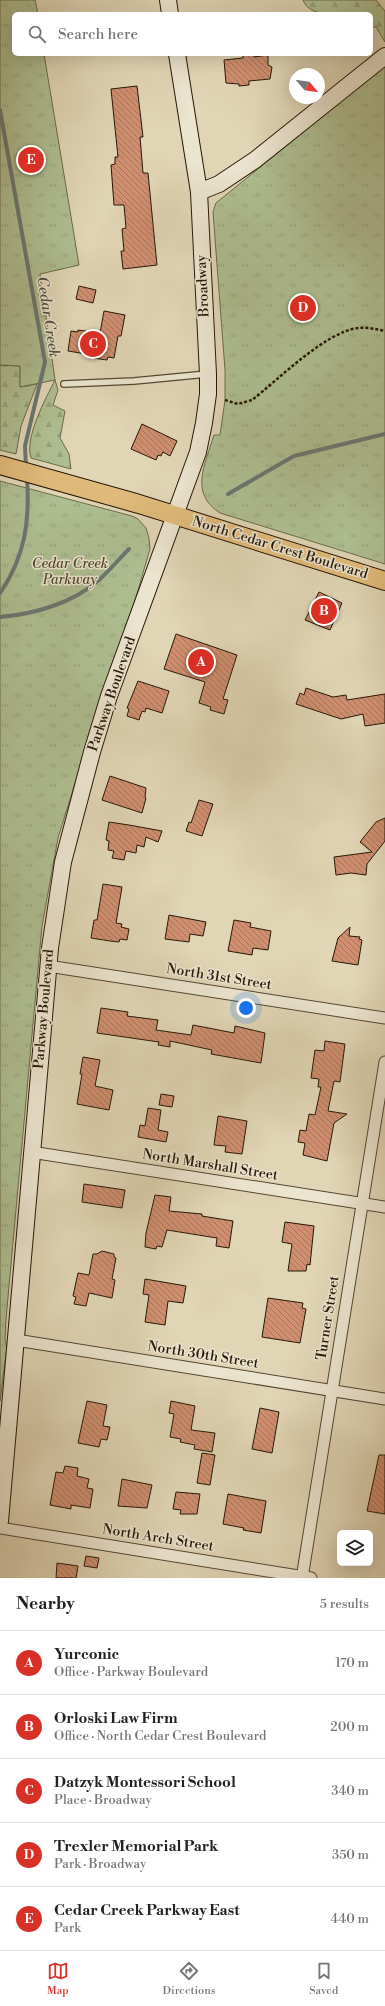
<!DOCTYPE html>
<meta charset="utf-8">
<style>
:root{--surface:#fff;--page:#f2f2f2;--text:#202124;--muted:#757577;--line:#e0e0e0;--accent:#d93025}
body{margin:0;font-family:"Libre Bodoni",serif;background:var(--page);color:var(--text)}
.controls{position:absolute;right:12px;bottom:12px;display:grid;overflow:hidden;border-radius:6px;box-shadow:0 4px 16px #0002}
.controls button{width:36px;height:36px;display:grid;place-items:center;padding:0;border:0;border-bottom:1px solid var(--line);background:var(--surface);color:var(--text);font:20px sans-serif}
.compass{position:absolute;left:289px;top:68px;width:36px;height:36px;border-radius:50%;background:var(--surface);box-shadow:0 4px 16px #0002;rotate:119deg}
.you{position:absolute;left:246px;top:1008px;width:14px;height:14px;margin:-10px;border:3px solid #fff;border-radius:50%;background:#1a73e8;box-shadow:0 0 0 6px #1a73e833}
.badge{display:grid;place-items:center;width:26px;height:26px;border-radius:50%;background:var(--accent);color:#fff;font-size:13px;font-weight:700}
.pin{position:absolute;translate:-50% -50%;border:2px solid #fff;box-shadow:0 1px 4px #0006}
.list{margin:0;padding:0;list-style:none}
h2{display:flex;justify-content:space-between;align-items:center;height:52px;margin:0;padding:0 16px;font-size:17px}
h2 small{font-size:13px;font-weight:400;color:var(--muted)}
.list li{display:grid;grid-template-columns:26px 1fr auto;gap:12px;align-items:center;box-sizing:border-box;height:64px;padding:0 16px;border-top:1px solid var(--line)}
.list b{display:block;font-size:15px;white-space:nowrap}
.list p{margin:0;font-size:13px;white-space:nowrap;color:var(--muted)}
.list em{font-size:13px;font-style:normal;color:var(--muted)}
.icon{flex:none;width:22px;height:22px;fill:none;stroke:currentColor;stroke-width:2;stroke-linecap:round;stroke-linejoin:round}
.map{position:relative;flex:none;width:385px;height:1578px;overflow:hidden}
.search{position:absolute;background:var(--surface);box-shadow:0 4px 16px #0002;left:12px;right:12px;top:12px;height:44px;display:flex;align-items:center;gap:10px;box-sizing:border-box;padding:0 14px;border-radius:6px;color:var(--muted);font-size:15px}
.sheet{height:372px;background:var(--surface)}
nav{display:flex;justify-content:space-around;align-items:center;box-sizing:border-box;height:56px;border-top:1px solid var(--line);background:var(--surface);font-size:11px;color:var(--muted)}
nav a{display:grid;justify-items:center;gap:2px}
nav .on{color:var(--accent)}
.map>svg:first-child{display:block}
</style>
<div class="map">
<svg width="385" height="1578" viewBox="0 0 385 1578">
<defs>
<pattern id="forest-firs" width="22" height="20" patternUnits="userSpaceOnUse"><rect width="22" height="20" fill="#aebe91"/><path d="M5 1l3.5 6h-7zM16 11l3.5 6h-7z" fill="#96a37c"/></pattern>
<pattern id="park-tufts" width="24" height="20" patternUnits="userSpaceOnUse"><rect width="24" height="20" fill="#aebe91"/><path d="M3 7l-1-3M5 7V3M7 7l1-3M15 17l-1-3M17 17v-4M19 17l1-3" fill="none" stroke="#96a37c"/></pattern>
<pattern id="building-back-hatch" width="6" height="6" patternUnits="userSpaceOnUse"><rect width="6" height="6" fill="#cf8f70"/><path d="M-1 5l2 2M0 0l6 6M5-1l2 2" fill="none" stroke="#a8745a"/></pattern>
</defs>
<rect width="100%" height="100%" fill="#e0d5b5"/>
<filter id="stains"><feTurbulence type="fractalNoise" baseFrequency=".005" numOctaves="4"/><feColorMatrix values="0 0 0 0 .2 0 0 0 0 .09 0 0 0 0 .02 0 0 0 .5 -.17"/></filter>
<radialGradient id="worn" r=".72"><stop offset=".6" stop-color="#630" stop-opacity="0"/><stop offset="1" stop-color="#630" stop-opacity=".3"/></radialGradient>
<g fill="url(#forest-firs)" stroke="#6a6a4c">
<path d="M303,0H376L385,11V42L376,27H371V14C353,14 310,21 303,0Z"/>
<polygon points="0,365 20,366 20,387 37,384 21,426 16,454 0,450"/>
<path d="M55,380L58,390L53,405L65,411L60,438L69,454L71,469L31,458C24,438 46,398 55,380Z"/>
</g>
<g fill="url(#park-tufts)" stroke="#6a6a4c">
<polygon points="0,0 35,0 38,14 14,14 14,54 44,54 79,265 40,274 55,380 20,387 20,366 0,365"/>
<path d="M385,66V564L220,513C189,493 205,465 214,435H220L225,400V370L213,212L216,203Z"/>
<polygon points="0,481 132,516 138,519 146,528 149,538 150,549 136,597 110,671 58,838 42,926 6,1319 5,1340 7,1347 0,1401"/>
</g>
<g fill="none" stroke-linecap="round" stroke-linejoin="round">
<g stroke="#6b7672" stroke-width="4">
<polyline points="0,110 45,362 25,446 26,467"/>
<polyline points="228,494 294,456 385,434"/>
<path d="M0,593C25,557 30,521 27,478"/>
<path d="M0,617C35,614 73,603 99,580C110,570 119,559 129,549"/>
</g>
</g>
<g fill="url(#building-back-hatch)" stroke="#261707">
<polygon points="243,54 253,54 254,57 268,55 268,65 272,67 270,79 249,81 249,85 239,86 239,84 226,83 224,60 243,58"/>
<polygon points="137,86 143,137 140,137 143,173 148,173 157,265 123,269 121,251 124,251 122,229 126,228 124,205 114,205 111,165 115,164 115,157 118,157 111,89"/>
<polygon points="79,286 96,290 93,303 76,299"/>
<polygon points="104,311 125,315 121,336 118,336 114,358 108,357 107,360 93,358 93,355 68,351 71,331 78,332 78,330 100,333"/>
<polygon points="142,424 177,441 170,456 163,452 161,456 158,455 156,460 131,449"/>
<polygon points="319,592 342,603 330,630 305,620"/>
<polygon points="176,634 237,655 223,699 228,700 224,714 210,710 211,707 199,703 205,682 164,669"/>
<polygon points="138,681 169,691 162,713 146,708 145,712 142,711 139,720 127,716 129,709 127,708"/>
<polygon points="306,688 333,697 346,695 347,700 385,694 385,723 365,726 363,714 341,719 296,704 300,693 304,695"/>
<polygon points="110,776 146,788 145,797 146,798 142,813 102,800"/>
<polygon points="199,800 213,804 202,836 186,831 189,822 191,823"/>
<polygon points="385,818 385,841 367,864 366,875 351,873 336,875 334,857 372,852 360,842 376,822"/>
<polygon points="109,822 129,825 162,831 158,842 146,837 144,847 137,845 136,853 126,851 124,860 112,858 114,851 108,850 109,841 106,840"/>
<polygon points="103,884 122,887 116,923 122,924 121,927 129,929 127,940 120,939 119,942 110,941 91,938 94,920 97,920"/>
<polygon points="169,915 206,922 203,936 190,934 189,942 165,939"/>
<polygon points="234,920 251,923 250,927 271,931 268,950 253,948 252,955 228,951"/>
<polygon points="350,927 349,936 360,937 359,939 362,940 358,965 332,961 338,938"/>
<polygon points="101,1008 128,1012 127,1016 158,1020 156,1030 191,1035 193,1025 234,1033 235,1026 265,1033 261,1063 211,1054 212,1050 170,1041 170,1047 158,1045 159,1042 97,1033"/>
<polygon points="325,1041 345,1044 340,1082 334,1081 328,1111 347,1114 334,1123 327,1161 303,1155 305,1143 298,1142 300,1130 306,1131 309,1114 315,1115 321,1087 318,1087 319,1079 311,1078 315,1050 324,1051"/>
<polygon points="83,1057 100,1060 95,1086 113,1090 109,1110 77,1104 82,1074 80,1074"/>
<polygon points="161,1094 174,1096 172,1107 159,1105"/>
<polygon points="148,1108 161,1110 158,1130 168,1132 166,1142 138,1137 140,1125 145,1126"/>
<polygon points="218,1116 247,1121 242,1154 225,1152 226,1146 214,1145"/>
<polygon points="84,1184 125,1190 122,1208 82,1202"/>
<polygon points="155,1195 171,1197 169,1211 202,1214 202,1216 233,1221 229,1248 216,1246 217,1238 167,1230 162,1247 157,1246 156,1249 145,1247 146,1233"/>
<polygon points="285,1222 314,1226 310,1265 307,1264 306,1271 288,1271 292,1244 282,1242"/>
<polygon points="102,1251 114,1254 114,1257 116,1258 112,1279 115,1280 112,1298 89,1293 86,1306 74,1304 76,1297 73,1296 78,1273 89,1275 93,1254 97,1254"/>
<polygon points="145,1279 186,1286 183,1303 168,1301 165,1325 145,1322 149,1295 143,1294"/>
<polygon points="268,1298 303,1303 302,1308 306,1309 300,1343 262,1337"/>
<polygon points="87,1401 107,1405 103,1426 110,1427 107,1440 101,1439 99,1447 78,1443"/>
<polygon points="171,1401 195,1406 191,1430 215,1433 212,1452 194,1449 195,1445 180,1442 181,1439 170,1437 174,1414 169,1413"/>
<polygon points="260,1408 279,1412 272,1453 252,1449"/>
<polygon points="202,1453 215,1455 210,1485 197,1483"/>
<polygon points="379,1455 385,1455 385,1514 367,1511"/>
<polygon points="65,1466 78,1468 77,1476 89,1479 87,1488 93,1489 90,1508 71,1505 71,1509 50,1505 56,1472 63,1473"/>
<polygon points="122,1479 152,1485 147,1508 118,1506"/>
<polygon points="176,1492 200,1494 197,1514 180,1514 181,1510 173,1509"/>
<polygon points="228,1494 266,1501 261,1533 243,1530 244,1528 223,1524"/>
<polygon points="86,1556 99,1558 97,1568 84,1566"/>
<polygon points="57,1563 78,1566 76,1578 56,1578"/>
</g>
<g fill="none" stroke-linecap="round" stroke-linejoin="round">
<defs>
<polyline id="lane" points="64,384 134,381 207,374"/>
<g id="street">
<polyline points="48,966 385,1018"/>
<polyline points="31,1152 385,1207"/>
<polyline points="16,1340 385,1399"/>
<polyline points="0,1528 311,1578"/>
<polyline points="302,1578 385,1062"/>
</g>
<g id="secondary">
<polyline points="168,0 170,14"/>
<polyline points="199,192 219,184 255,160 385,56"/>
<polyline points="0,1521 50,948 63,862 92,752 109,696 198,452 204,423 208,394 208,374 199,192 177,54"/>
</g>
<polyline id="primary" points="0,465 139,504 385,581"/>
</defs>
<use href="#lane" stroke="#544632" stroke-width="8"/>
<use href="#street" stroke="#544632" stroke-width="13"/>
<use href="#secondary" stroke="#261707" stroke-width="18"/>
<use href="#primary" stroke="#261707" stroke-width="20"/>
<path stroke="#261707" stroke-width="2.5" stroke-dasharray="3 2" stroke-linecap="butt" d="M225,400L238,404L252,400C278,380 325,332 358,328C367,327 376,329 385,331"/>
<use href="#lane" stroke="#ebe4cf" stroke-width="5.5"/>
<use href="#street" stroke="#ebe4cf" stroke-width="11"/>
<use href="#secondary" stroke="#ebe4cf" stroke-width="16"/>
<use href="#primary" stroke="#e0ba7a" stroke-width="18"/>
</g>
<g text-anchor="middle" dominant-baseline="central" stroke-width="3" stroke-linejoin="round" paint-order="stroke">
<g font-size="14" fill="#261707" stroke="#ebe4cf">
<text transform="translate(203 286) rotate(-93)">Broadway</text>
<text transform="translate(280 548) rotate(17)">North Cedar Crest Boulevard</text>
<text transform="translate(112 694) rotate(-71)">Parkway Boulevard</text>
<text transform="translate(219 977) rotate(9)">North 31st Street</text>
<text transform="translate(44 1009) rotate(-85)">Parkway Boulevard</text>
<text transform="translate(210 1165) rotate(9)">North Marshall Street</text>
<text transform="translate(328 1318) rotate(-81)">Turner Street</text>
<text transform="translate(203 1355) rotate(9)">North 30th Street</text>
<text transform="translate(158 1538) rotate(9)">North Arch Street</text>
</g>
<g font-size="14" font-style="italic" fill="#4f4930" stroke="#ebe4cf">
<text x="70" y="564">Cedar Creek<tspan x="70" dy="16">Parkway</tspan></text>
</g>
<g font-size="15" font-style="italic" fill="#4e4f45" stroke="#ebe4cf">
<text transform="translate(48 317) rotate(81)">Cedar Creek</text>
</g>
</g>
<rect width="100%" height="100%" filter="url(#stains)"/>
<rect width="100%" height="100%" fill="url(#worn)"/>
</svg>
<div class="controls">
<button><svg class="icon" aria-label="layers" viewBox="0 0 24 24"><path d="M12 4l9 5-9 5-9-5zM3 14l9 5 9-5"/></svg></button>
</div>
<svg class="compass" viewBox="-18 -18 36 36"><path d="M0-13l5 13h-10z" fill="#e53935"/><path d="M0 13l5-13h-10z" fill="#757577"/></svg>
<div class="you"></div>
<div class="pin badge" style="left:201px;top:662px">A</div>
<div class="pin badge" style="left:324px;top:611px">B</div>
<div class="pin badge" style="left:93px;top:344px">C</div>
<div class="pin badge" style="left:303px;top:308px">D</div>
<div class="pin badge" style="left:31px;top:160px">E</div>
<div class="search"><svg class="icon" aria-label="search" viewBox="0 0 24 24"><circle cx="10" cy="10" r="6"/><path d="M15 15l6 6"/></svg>Search here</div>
</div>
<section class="sheet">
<h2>Nearby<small>5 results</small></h2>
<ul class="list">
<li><span class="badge">A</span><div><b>Yurconic</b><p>Office · Parkway Boulevard</p></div><em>170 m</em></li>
<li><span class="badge">B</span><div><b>Orloski Law Firm</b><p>Office · North Cedar Crest Boulevard</p></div><em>200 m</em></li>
<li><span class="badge">C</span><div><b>Datzyk Montessori School</b><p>Place · Broadway</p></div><em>340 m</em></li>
<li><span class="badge">D</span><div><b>Trexler Memorial Park</b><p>Park · Broadway</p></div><em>350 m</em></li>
<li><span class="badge">E</span><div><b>Cedar Creek Parkway East</b><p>Park</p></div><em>440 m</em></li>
</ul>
</section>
<nav>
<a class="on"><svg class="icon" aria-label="map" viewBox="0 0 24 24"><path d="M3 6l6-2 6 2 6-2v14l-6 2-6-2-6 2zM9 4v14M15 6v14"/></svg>Map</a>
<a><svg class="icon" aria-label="directions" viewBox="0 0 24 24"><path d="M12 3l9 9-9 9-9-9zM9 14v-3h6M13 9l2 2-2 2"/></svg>Directions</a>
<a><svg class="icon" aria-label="saved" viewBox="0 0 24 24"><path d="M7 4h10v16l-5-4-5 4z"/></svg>Saved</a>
</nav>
